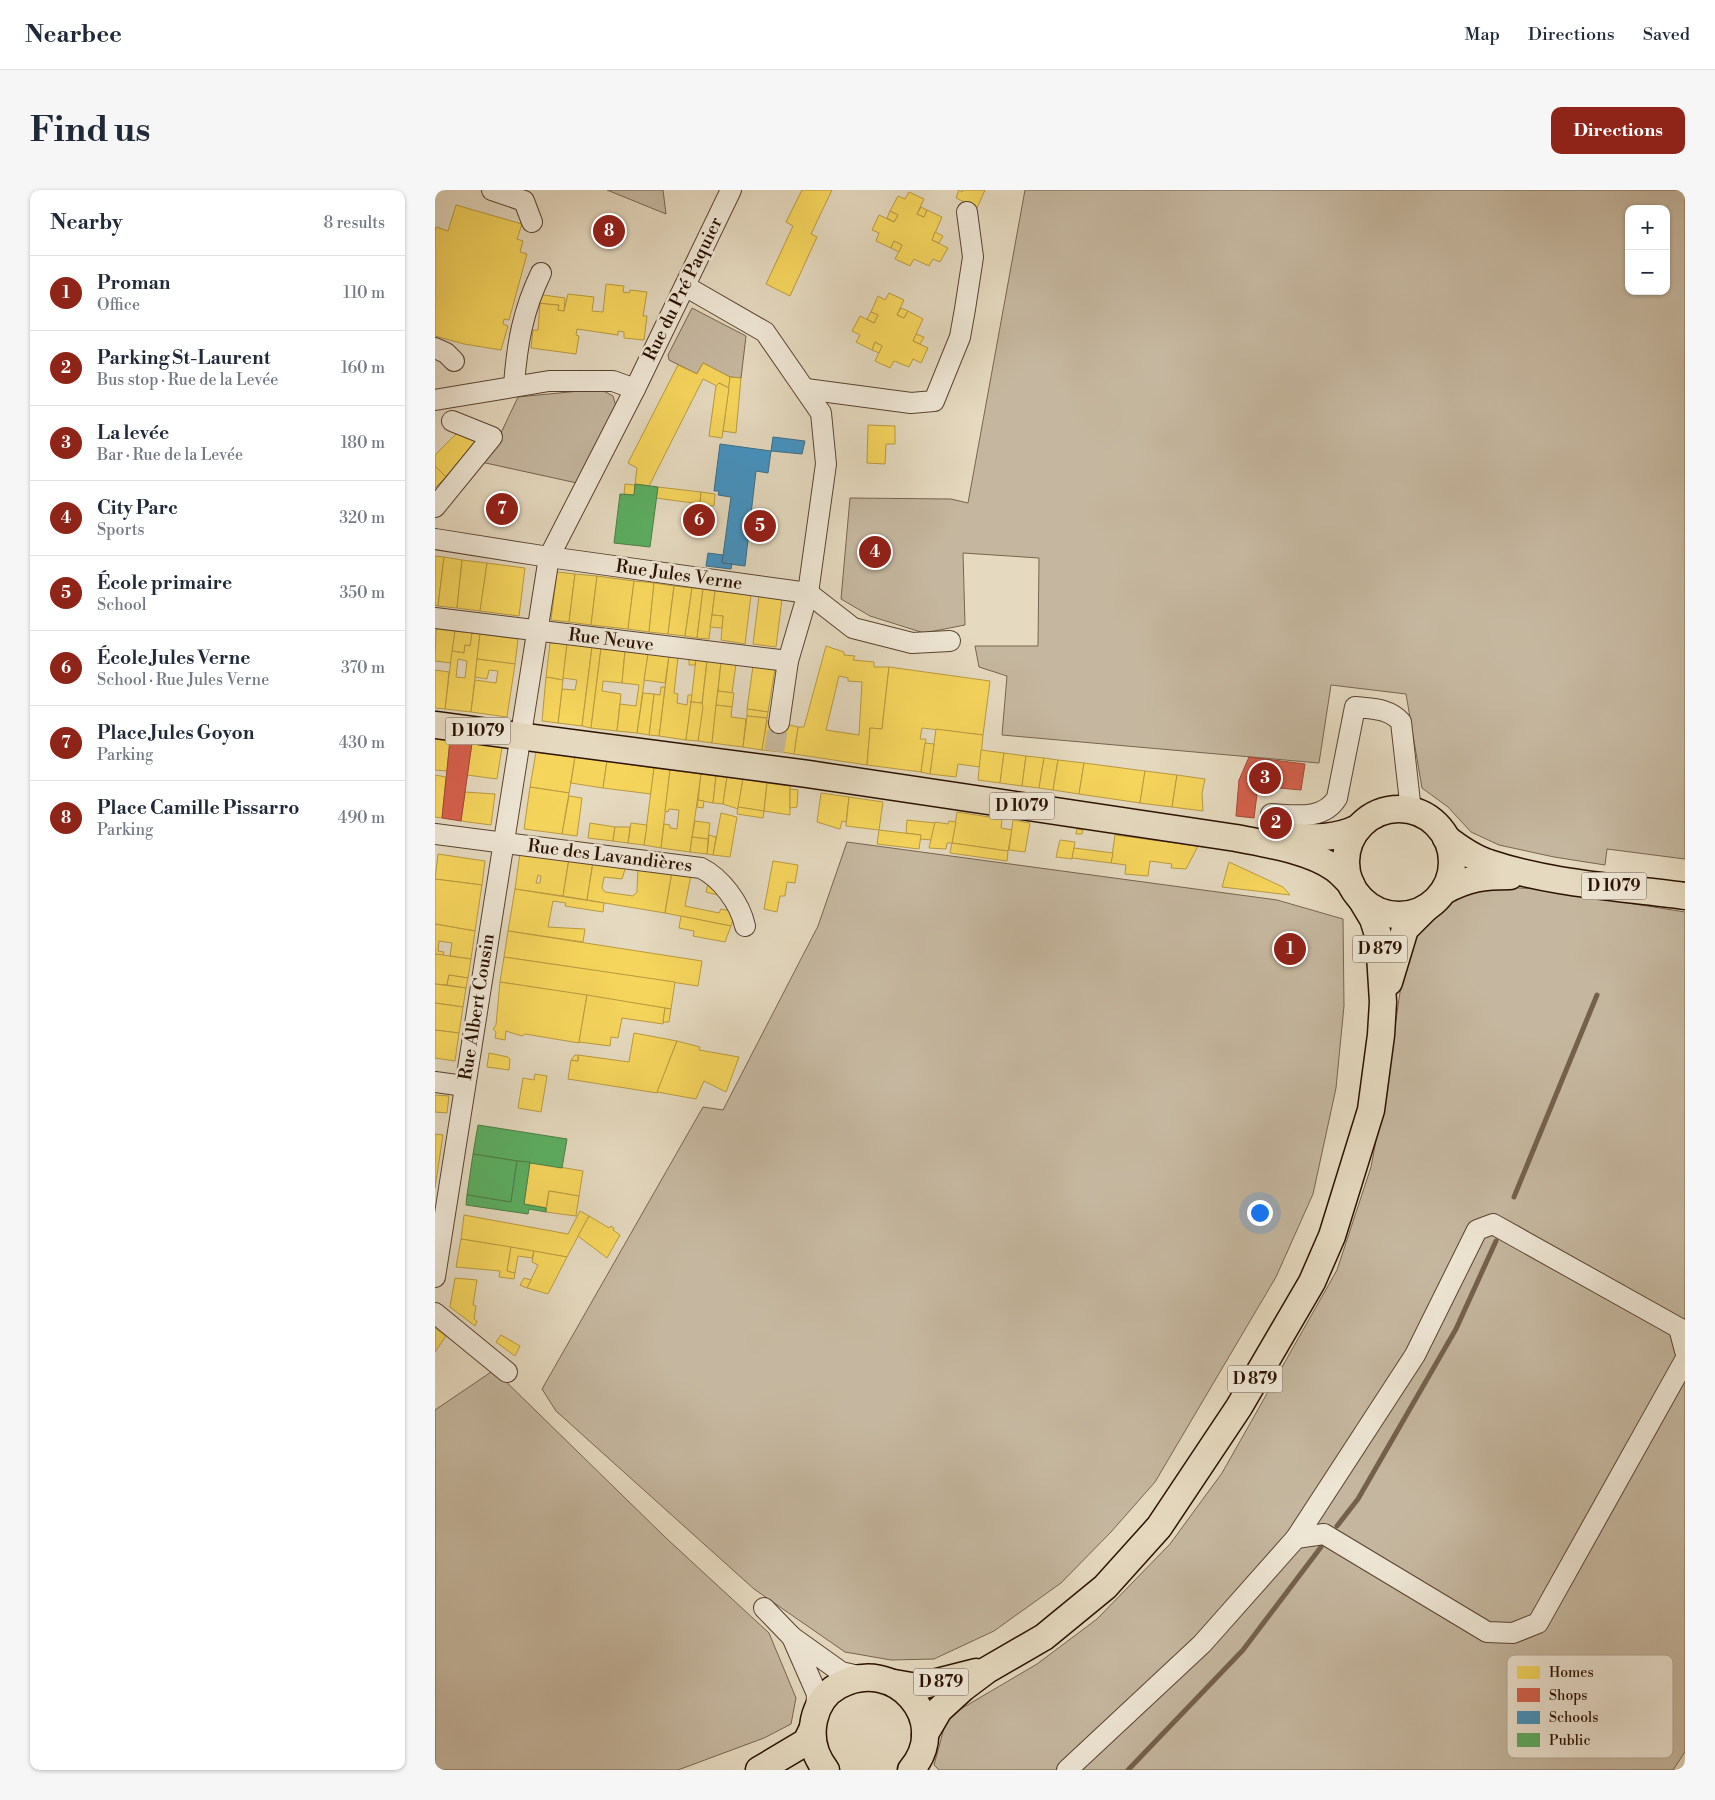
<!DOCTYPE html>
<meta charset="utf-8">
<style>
:root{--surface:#fff;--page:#f6f6f7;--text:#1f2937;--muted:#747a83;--line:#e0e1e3;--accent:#8f2418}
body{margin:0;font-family:"Libre Bodoni",serif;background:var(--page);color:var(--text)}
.controls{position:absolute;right:15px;top:15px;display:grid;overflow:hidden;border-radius:10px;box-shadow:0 1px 4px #0004}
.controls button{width:45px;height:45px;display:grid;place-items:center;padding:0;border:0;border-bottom:1px solid var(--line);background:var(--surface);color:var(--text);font:25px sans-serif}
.you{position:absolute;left:824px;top:1022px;width:18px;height:18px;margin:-12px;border:4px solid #fff;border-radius:50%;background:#1a73e8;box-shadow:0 0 0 8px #1a73e833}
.badge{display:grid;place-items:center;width:32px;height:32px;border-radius:50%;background:var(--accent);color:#fff;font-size:16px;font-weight:700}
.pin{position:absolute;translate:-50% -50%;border:2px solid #fff;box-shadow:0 1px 5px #0006}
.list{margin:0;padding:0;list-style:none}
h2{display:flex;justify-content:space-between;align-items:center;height:65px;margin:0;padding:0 20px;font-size:21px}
h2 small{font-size:16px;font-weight:400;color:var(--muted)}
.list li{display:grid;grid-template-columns:32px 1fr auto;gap:15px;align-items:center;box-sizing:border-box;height:75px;padding:0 20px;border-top:1px solid var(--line)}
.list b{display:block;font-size:19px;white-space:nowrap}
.list p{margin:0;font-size:16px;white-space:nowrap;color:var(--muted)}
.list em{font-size:16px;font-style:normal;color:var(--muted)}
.map{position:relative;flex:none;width:1250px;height:1580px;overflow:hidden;border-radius:10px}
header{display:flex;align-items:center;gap:30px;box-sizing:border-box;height:70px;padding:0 25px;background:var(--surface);border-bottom:1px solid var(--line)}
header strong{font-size:24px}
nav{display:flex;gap:28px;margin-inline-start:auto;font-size:18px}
.intro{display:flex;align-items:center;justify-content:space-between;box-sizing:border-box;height:120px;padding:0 30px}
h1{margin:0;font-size:35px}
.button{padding:12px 22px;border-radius:10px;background:var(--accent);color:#fff;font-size:18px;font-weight:700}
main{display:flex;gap:30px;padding:0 30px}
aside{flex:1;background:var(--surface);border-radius:10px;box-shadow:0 1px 4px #0004}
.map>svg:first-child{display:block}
</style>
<header>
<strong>Nearbee</strong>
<nav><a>Map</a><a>Directions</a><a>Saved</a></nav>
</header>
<div class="intro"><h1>Find us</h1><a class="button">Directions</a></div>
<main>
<aside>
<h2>Nearby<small>8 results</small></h2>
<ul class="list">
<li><span class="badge">1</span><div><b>Proman</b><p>Office</p></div><em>110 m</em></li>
<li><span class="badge">2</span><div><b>Parking St-Laurent</b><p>Bus stop · Rue de la Levée</p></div><em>160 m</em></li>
<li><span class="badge">3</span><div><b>La levée</b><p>Bar · Rue de la Levée</p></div><em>180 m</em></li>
<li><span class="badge">4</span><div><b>City Parc</b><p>Sports</p></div><em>320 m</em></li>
<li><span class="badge">5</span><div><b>École primaire</b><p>School</p></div><em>350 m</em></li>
<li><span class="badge">6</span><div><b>École Jules Verne</b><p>School · Rue Jules Verne</p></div><em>370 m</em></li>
<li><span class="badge">7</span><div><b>Place Jules Goyon</b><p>Parking</p></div><em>430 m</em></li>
<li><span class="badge">8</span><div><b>Place Camille Pissarro</b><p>Parking</p></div><em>490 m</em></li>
</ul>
</aside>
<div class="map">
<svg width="1250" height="1580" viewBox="0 0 1250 1580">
<rect width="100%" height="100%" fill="#e5d9bf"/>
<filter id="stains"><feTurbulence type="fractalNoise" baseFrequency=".004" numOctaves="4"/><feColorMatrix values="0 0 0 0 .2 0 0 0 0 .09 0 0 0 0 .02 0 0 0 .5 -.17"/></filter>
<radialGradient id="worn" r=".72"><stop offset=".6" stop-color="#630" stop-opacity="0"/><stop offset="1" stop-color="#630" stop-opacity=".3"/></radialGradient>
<g fill="#c5b79f" stroke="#786450" fill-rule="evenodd">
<polygon points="172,0 228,0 231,24"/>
<path d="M590,0H1250V669L1172,659L1170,675L1119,667L1064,655L1036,642L1013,617L987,598L971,504L896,495L884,573L567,545L572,486L544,477L540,456H603L604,368L528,363L530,435L489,443L435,426L406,409L415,308L516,309L533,313ZM1194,19H1231V101H1194Z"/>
<polygon points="257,118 311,146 306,188 295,187 268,173 262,184 234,170 233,165"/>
<polygon points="165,199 178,206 182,220 142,293 46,272 65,245 83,207"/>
<polygon points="412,652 842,710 908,729 909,816 901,898 878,1004 841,1087 720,1292 676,1342 626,1393 559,1441 499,1469 456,1470 410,1462 319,1399 121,1221 107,1199 268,917 288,920 383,736"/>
<polygon points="1044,696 1104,699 1250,722 1250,1562 1238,1580 504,1580 499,1575 512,1527 602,1474 662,1429 735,1354 787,1283 902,1080 936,977 952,892 972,754 988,733 1006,723 1025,705"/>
<polygon points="59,1180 231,1348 334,1443 361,1508 356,1534 329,1548 243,1580 0,1580 0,1220"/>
</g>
<g fill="#f6d55c" stroke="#b99a40" fill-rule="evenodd">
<polygon points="367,0 397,0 376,44 382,47 355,106 331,94 358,36 351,32"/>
<polygon points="524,0 527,2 528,0 550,0 542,18 521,8"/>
<polygon points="474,2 489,9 482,24 489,27 492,20 507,27 497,50 513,58 505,72 498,69 494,76 479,69 475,76 460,69 467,55 459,51 456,58 441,51 444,43 437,40 444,25 459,32 463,25 455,21 463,6 470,9"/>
<polygon points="21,15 87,34 82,49 88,51 85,62 92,64 74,130 69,129 68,134 73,136 66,160 29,154 0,146 0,41 1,37 13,41"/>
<polygon points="486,17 492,20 489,27 482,24"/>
<polygon points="455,21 463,25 459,32 452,28"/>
<polygon points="500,42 508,46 504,53 497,50"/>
<polygon points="459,51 467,55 464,62 456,58"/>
<polygon points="171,94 189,96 188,102 194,103 195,100 212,102 208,126 212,126 209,150 189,148 189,142 183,141 183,145 142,139 141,145 144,146 141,164 96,158 98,140 103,140 105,113 124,115 123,120 129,121 133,104 159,107 157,121 168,122"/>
<polygon points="454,103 469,110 462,125 469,128 473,121 488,129 478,151 493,158 486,173 478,169 474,177 459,171 455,178 440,171 447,156 440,152 437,160 421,152 425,145 417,141 425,126 439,133 443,125 436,122 443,106 450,110"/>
<polygon points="102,104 130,108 129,121 123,120 124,115 102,113"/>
<polygon points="466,118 473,121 469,128 462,125"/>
<polygon points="436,122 443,125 439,133 432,129"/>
<polygon points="481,144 489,147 485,154 478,151"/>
<polygon points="440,152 447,156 444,163 437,160"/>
<polygon points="268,173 295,187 294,198 284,193 282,196 268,189 214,296 200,294 202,278 193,273 243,175 262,184"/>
<polygon points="295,187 306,188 301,243 288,241"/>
<polygon points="284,193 294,198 287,248 274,246 281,196"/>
<polygon points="433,235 460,236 460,254 451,254 450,274 432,273"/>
<polygon points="24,241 45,250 11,287 0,276 0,265"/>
<polygon points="0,276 11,287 0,298"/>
<polygon points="190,294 200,295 199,305 189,304"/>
<polygon points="223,297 266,302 265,314 221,308"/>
<polygon points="266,302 280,304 279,316 265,314"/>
<polygon points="0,366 9,367 3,416 0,415"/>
<polygon points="9,367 27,370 22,418 3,416"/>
<polygon points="27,370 52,373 45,421 22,418"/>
<polygon points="52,373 90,378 84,426 45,421"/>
<polygon points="122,382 140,384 134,432 116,430"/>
<polygon points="140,384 162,386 156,435 134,432"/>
<polygon points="162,386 199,391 193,439 156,435"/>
<polygon points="199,391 219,393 214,442 193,439"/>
<polygon points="219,393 239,396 233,444 214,442"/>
<polygon points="239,396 257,398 250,446 233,444"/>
<polygon points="257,398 268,399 262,448 250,446"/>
<polygon points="268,399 280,401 274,449 262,448"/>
<polygon points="280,401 316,405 310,454 286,450 288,426 277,425"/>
<polygon points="324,406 347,409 341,457 318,454"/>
<polygon points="277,425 288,426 287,438 275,437"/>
<polygon points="1,439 20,441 16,473 0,471"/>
<polygon points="20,441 37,443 35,456 30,455 29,463 17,461"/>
<path d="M37,443L45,444L36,522L10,519L17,461L29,463L30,455L35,456ZM23,469L32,471L30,488L21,487Z"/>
<polygon points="45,444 83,449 80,474 42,469"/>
<polygon points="115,453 132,454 128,490 111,487"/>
<polygon points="132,454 157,457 147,536 123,533 127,499 140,500 142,490 128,488"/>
<path d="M391,456L409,462V465L420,466L418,470L439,472V477H454L447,539L435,538L432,575L359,564L363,537H369ZM404,486L413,488V491L427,492L424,545L391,540Z"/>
<polygon points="157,457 166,458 156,538 147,536"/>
<polygon points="166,458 190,461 187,493 168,491 167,501 186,504 182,541 156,538"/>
<polygon points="190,461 213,464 202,543 182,541 185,514 201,516 204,495 187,493"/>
<polygon points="213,464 234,466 230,493 209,490"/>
<polygon points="234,466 243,467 239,503 243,504 242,513 252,515 253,505 257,505 251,550 224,546"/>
<polygon points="42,469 80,474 72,527 36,522 40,490 61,493 63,481 54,480 52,489 40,487"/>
<polygon points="254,469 261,469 260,475 254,475"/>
<polygon points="261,469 272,471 267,513 256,512"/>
<polygon points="272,471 286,472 277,553 263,551"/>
<polygon points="286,472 301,474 297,503 283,501"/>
<polygon points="318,476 340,479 333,522 312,519"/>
<polygon points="454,477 555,491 548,545 487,538 485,549 491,549 486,582 432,575 435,538 447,539"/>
<polygon points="0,480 14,482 10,519 0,518"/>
<polygon points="111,487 128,490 123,533 107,531"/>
<polygon points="226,497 230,497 224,546 214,545 219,504 225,505"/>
<polygon points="283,501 299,503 297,517 281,515"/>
<polygon points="208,503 219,504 214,545 202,543"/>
<polygon points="256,512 267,513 268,517 263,551 251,550"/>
<polygon points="281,515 297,517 296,527 311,529 308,557 277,553"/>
<polygon points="312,519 333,522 332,528 312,526"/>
<polygon points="312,526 332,528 327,560 308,557"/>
<polygon points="332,531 351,534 347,562 327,560"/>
<polygon points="351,534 363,537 359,564 347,562"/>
<polygon points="501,539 548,545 545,577 523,574 521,587 495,584"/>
<polygon points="0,548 15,550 12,581 0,580"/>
<polygon points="37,553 67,557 62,589 32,585"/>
<polygon points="490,553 499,554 495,584 486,582"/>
<polygon points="546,560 569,563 565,593 543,590"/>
<polygon points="101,562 140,567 134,603 95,597"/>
<polygon points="569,563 591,566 587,596 565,593"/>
<polygon points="591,566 609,568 604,598 587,596"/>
<polygon points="140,567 172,571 168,598 136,593"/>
<polygon points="609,568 623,570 618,600 604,598"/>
<polygon points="623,570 649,573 644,604 618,600"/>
<polygon points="172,571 219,578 216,604 168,598"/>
<polygon points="649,573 710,581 705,613 644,604"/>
<polygon points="219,578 235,580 226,658 209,655"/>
<polygon points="235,580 266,584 255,662 226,658 229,634 235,635 235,638 242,639 244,620 234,619 233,622 230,621"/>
<polygon points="710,581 742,585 737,617 705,613"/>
<polygon points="266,584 281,586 278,613 263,610"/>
<polygon points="0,585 11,587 7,628 0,627"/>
<polygon points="742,585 770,589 767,603 768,621 737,617"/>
<polygon points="281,586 292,587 288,614 278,613"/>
<polygon points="292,587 308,589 303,619 288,614"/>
<polygon points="308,589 332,593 329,621 303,617"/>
<polygon points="332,593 355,596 355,625 329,621"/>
<polygon points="95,597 134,603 127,644 89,639"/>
<polygon points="355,599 363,600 362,617 355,618"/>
<polygon points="30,602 60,604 56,635 26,631"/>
<polygon points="386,603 414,607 411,632 407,631 405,639 382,632"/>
<polygon points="134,606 147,608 142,646 127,644"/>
<polygon points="414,607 448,612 444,640 411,636"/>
<polygon points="263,610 269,611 268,618 262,617"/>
<polygon points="303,617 329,621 328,628 302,624"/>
<polygon points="522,622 567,629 566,638 577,640 573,661 517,653"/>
<polygon points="286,623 302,627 295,667 278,665"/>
<polygon points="472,630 500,633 497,650 485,649 486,645 471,643"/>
<polygon points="578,630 595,633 590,662 574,660"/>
<polygon points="260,631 275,633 273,649 257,647"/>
<polygon points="514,631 521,632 517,653 512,653 511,659 494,658 500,632 513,634"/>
<polygon points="155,633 180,637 178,651 153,648"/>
<polygon points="196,633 212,635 209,655 193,653"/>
<polygon points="180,637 195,637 193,653 178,651"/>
<polygon points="642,639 648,640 647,644 641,644"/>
<polygon points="444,640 486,645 484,659 442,654"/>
<polygon points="274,645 281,647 278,665 272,664"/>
<polygon points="680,645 763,656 751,679 736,678 737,674 715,671 713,686 690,684 691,675 676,673"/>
<polygon points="257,647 273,649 272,664 255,662"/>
<polygon points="625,650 640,652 637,669 621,667"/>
<polygon points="517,653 573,661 572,671 515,663"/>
<polygon points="639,658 678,663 676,673 637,668"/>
<path d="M85,663L134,669L128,706L80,699ZM103,685L106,686L105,693H101Z"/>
<polygon points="3,664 50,671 47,695 0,689"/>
<polygon points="134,669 158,672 152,710 128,706"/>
<polygon points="338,671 363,675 360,693 352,692 350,706 345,706 342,722 329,719"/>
<polygon points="158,672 191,676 187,689 169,687 167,698 170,702 198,706 202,702 203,678 237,682 230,723 152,710"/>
<polygon points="794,672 848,697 855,705 787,697"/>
<polygon points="237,682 256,685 250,716 284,723 286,719 301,722 296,736 230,723"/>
<polygon points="0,689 47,695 40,741 0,734"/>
<polygon points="274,690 283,705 271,702"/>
<polygon points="80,699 169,713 168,722 130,716 131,713 118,711 113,737 150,739 148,752 73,741"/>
<polygon points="246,726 296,736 290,752 258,746 259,741 244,738"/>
<polygon points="0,734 40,741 36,769 15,766 17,753 4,751 3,761 9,762 8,765 0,764"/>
<polygon points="73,741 267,771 263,796 69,767"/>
<polygon points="0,764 36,769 33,788 14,785 12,795 0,794"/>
<polygon points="69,767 240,792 236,819 65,792"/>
<polygon points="14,785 33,788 31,798 12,795"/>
<polygon points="65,792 152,805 144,853 90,844 87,846 71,841 70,850 60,848 61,842 58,839 61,835"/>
<polygon points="0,794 31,798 28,817 0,813"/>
<polygon points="152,805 230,818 228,834 187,828 183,848 176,847 175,856 144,852"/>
<polygon points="0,813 28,817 24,843 0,840"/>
<polygon points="230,818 236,819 234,832 228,832"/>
<polygon points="0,840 24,843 20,871 0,868"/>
<polygon points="199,843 242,851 222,903 133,889 136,870 143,871 143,865 194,872"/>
<polygon points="242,851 265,857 264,860 304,867 291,902 269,891 261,909 222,902"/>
<polygon points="54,863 73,867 75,869 74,880 52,877"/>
<polygon points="140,865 143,865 143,871 136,870"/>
<polygon points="100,884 112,886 106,922 83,918 88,888 99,890"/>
<polygon points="0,905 14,906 12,923 0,922"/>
<polygon points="0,944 8,945 0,998"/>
<polygon points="95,972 148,981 144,1006 114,1001 111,1018 89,1014"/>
<polygon points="114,1001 144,1006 141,1026 111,1022"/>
<polygon points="145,1021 154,1026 132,1067 26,1049 29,1025 133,1044"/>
<polygon points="154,1026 174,1038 176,1036 179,1038 178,1040 185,1045 172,1068 143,1046"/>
<polygon points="26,1049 76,1057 72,1081 80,1083 79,1089 64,1087 65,1081 21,1077"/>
<polygon points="76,1057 99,1061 97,1068 83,1066 80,1083 72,1081"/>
<polygon points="99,1061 132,1067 113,1104 92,1098 103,1075 97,1072"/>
<polygon points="20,1088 42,1090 38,1115 41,1116 39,1129 42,1131 40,1136 15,1117"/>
<polygon points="89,1088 96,1090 92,1098 85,1095"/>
<polygon points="0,1138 11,1146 0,1162"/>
<polygon points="66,1145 85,1156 80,1166 61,1152"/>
</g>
<g fill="#d6604d" stroke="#a34836">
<polygon points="15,550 37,553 26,631 7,628"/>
<polygon points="814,567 870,574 866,600 823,596 819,628 801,626 804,590"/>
</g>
<g fill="#4393c3" stroke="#3c6c88">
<polygon points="338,247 370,251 367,264 336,261"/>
<polygon points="285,254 336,261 333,283 321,281 310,376 287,373 296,307 283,305 284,301 279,301"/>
<polygon points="273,363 288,365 287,373 297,374 296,379 271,376"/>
</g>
<g fill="#5aae61" stroke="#4c7f44">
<polygon points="200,294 223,297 215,357 179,353 185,304 199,305"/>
<polygon points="43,935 132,949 127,978 38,964"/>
<polygon points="38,964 82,971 76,1012 32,1005"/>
<polygon points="82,971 95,972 89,1014 111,1018 111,1022 94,1019 93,1024 31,1015 32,1005 76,1012"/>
</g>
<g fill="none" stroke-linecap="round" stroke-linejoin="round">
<g stroke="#75604c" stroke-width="5">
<polyline points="1079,1007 1162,805"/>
<polyline points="902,1336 923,1309 1021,1139 1061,1051"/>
<polyline points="693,1580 808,1460 886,1357"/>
</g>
<polyline stroke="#c9bba2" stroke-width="20" stroke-dasharray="20 10" stroke-linecap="butt" points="339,561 344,533"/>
<defs>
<g id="minor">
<polyline points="57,0 89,11 97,32"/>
<polyline points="250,96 330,142 386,223 391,274 373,403 353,471 344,533"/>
<polyline points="0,158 11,163 19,171"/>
<path d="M79,195C82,154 88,120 106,83"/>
<polyline points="371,199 476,213 499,211 525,147 530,119 538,67 532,22"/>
<polyline points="0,210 114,191 178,191 200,199"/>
<polyline points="0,317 57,247 17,231"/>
<polyline points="0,349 114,367 373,403 418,438 477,453 515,451"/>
<polyline points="0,428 353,471"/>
<path d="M836,624C859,625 888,631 902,608L920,517C937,519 954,518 966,532L976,621"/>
<path d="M0,644L266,678C286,688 305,713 310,736"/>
<polyline points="0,892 29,896"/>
<polyline points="0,1087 114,367 200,199 296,0"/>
<polyline points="0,1123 72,1182"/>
<polyline points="861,1348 889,1344 1052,1442 1078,1443 1103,1433 1250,1170"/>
<polyline points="329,1418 357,1447"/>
<polyline points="381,1522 382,1504 357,1447 406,1482 428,1487"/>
<polyline points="632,1580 767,1454 861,1348 980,1165 1042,1040 1058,1034 1244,1138 1250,1161"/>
</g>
<g id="major">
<path d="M0,535L373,584L801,648C831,654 874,660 899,678C905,682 911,689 916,694"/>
<circle cx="964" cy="672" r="53"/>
<path d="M842,646C870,647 897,651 923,638"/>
<path d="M1011,648C1024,658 1038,668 1054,673C1116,694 1185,697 1250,706"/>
<path d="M1009,701C1033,688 1049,686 1075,686"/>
<polyline points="954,792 970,739 991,718"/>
<polyline points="459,1493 482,1497 541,1482"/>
<polyline points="490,1544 504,1520 528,1498 552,1480 609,1447 670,1397 724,1337 804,1217 877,1092 897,1046 936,920 946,845 948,812 944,748 938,729 926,709"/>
<polyline points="324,1580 371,1552 377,1540"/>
<path d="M391,1580C379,1565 375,1549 379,1530C382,1516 390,1503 403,1496C459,1464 518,1531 476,1580"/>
</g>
</defs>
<use href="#minor" stroke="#5a4330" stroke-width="22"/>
<use href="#major" stroke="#2b1100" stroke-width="29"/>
<use href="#minor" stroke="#eee6d5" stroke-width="20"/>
<use href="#major" stroke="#e5d9bf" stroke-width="26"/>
</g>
<g text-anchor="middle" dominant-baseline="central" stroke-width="5" stroke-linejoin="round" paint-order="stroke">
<g fill="#eee6d5" stroke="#665140" stroke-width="1">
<rect x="10.5" y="527.5" width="65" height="27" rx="4"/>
<rect x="554.5" y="602.5" width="65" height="27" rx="4"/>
<rect x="1146.5" y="682.5" width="65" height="27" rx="4"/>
<rect x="917.5" y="745.5" width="55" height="27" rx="4"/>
<rect x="792.5" y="1175.5" width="55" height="27" rx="4"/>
<rect x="478.5" y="1478.5" width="55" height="27" rx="4"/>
</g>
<g font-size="16" font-weight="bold" fill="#2b1100">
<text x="43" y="541">D 1079</text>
<text x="587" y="616">D 1079</text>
<text x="1179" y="696">D 1079</text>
<text x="945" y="759">D 879</text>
<text x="820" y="1189">D 879</text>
<text x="506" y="1492">D 879</text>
</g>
<g font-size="18" fill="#2b1100" stroke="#eee6d5">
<text transform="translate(248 99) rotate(-64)">Rue du Pré Paquier</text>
<text transform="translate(244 385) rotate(8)">Rue Jules Verne</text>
<text transform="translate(176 450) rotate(7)">Rue Neuve</text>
<text transform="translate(175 666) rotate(7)">Rue des Lavandières</text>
<text transform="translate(42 817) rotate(-81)">Rue Albert Cousin</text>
</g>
</g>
<rect x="1072" y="1465" width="166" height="103" rx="8" fill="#eee6d5" stroke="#b4a695" stroke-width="1"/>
<rect x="1082" y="1476" width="23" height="13" fill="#f6d55c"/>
<rect x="1082" y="1498" width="23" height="14" fill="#d6604d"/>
<rect x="1082" y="1521" width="23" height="13" fill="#4393c3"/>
<rect x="1082" y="1543" width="23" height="14" fill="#5aae61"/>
<g font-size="14" fill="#2b1100">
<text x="1114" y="1487">Homes</text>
<text x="1114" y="1510">Shops</text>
<text x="1114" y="1532">Schools</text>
<text x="1114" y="1555">Public</text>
</g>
<rect width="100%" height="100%" filter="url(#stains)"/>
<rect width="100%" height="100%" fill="url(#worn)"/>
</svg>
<div class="controls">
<button>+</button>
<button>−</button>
</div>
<div class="you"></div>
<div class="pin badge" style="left:855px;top:759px">1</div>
<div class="pin badge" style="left:841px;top:633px">2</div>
<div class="pin badge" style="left:830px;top:588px">3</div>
<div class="pin badge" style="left:440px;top:362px">4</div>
<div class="pin badge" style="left:325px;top:336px">5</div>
<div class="pin badge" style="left:264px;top:330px">6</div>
<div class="pin badge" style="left:67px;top:319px">7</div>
<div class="pin badge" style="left:174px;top:41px">8</div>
</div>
</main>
